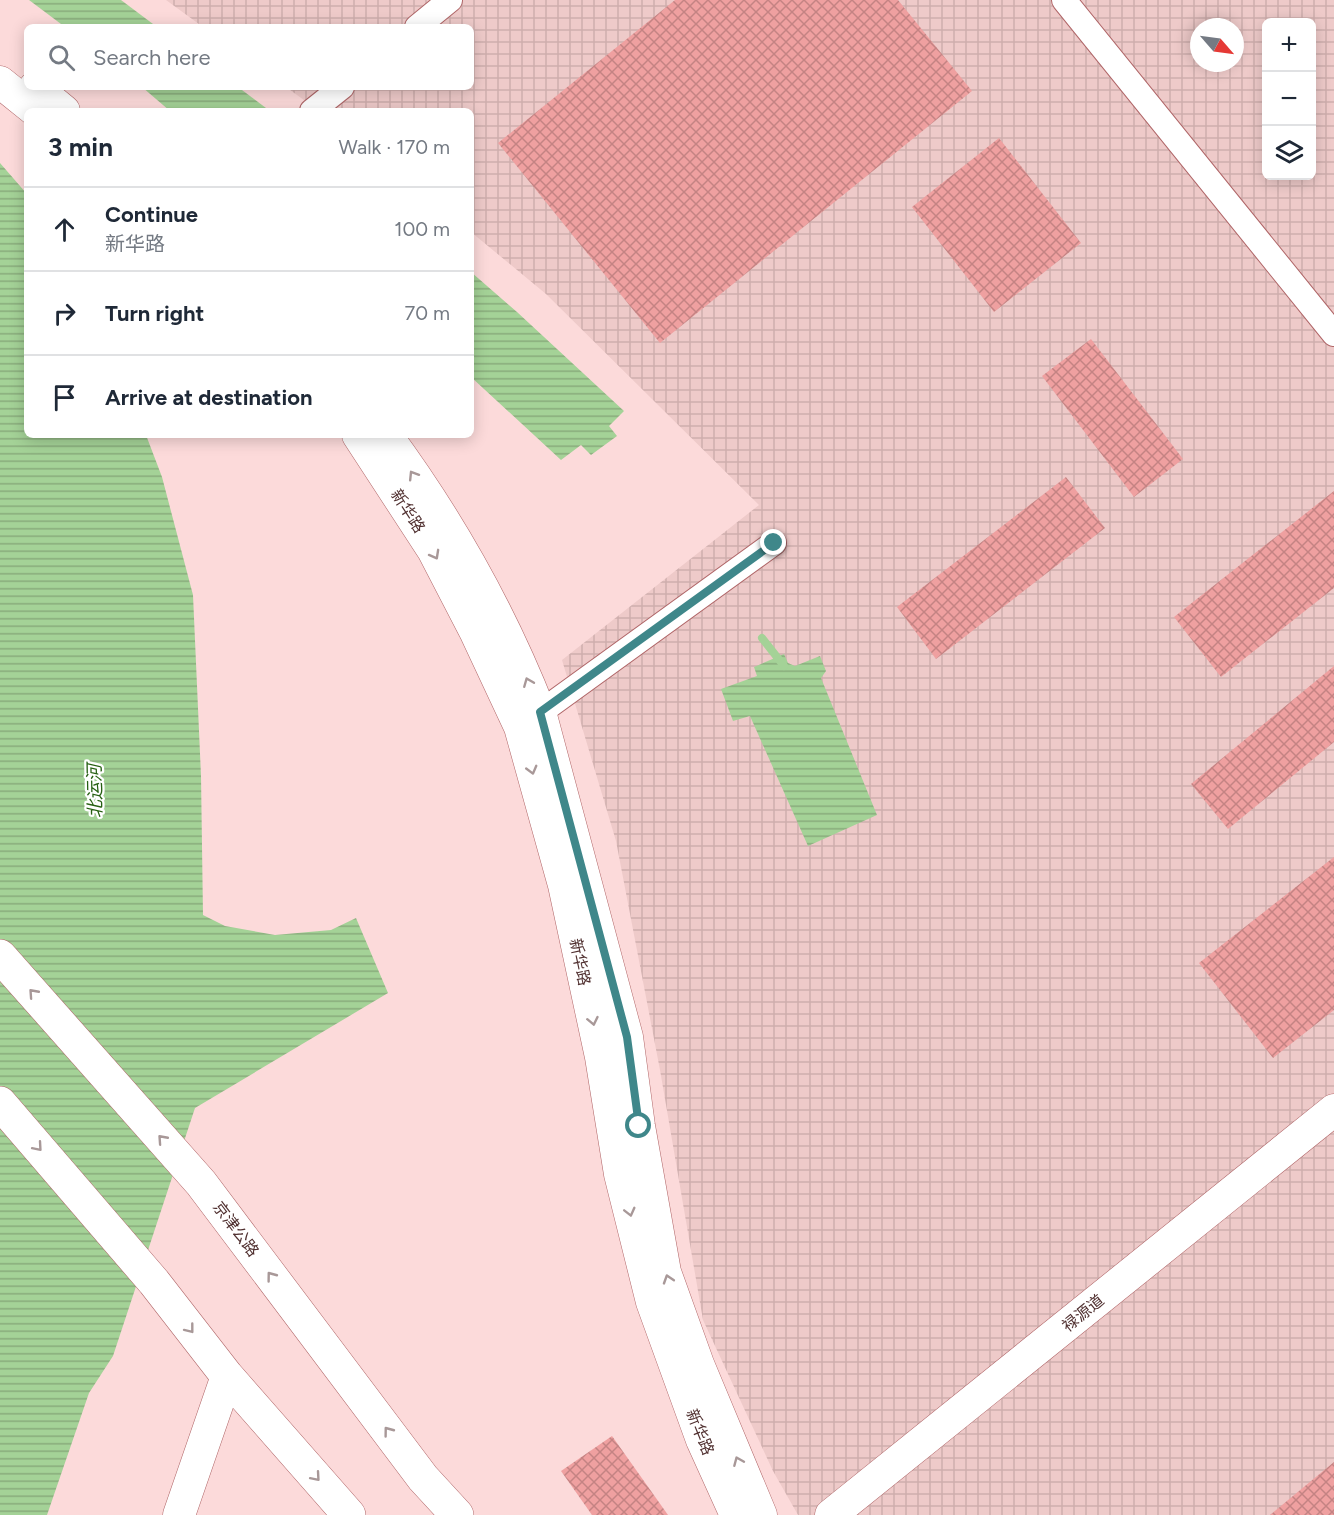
<!DOCTYPE html>
<meta charset="utf-8">
<style>
:root{--surface:#fff;--page:#f6f6f7;--text:#1f2937;--muted:#747a83;--line:#e0e1e3}
body{margin:0;font-family:Figtree,"Noto Sans SC",sans-serif;background:var(--page);color:var(--text)}
.controls{position:absolute;right:18px;top:18px;display:grid;overflow:hidden;border-radius:9px;box-shadow:0 3px 15px #0003}
.controls button{width:54px;height:54px;display:grid;place-items:center;padding:0;border:0;border-bottom:2px solid var(--line);background:var(--surface);color:var(--text);font:30px sans-serif}
.compass{position:absolute;left:1190px;top:18px;width:54px;height:54px;border-radius:50%;background:var(--surface);box-shadow:0 3px 15px #0003;rotate:118deg}
.stop{position:absolute;width:18px;height:18px;margin:-14px;border:4px solid #3f878a;border-radius:50%;background:#fff}
.stop.end{background:#3f878a;border-color:#fff;box-shadow:0 2px 6px #0008}
.list{margin:0;padding:0;list-style:none}
h2{display:flex;justify-content:space-between;align-items:center;height:78px;margin:0;padding:0 24px;font-size:26px}
h2 small{font-size:20px;font-weight:400;color:var(--muted)}
.list li{display:grid;grid-template-columns:39px 1fr auto;gap:18px;align-items:center;box-sizing:border-box;height:84px;padding:0 24px;border-top:2px solid var(--line)}
.list b{display:block;font-size:22px;white-space:nowrap}
.list p{margin:0;font-size:20px;white-space:nowrap;color:var(--muted)}
.list em{font-size:20px;font-style:normal;color:var(--muted)}
.icon{flex:none;width:33px;height:33px;fill:none;stroke:currentColor;stroke-width:2;stroke-linecap:round;stroke-linejoin:round}
.map{position:relative;flex:none;width:1334px;height:1515px;overflow:hidden}
.search{position:absolute;background:var(--surface);box-shadow:0 3px 15px #0003;left:24px;top:24px;width:450px;height:66px;display:flex;align-items:center;gap:15px;box-sizing:border-box;padding:0 21px;border-radius:9px;color:var(--muted);font-size:22px}
.panel{position:absolute;background:var(--surface);box-shadow:0 3px 15px #0003;left:24px;top:108px;width:450px;height:330px;border-radius:9px}
.map>svg:first-child{display:block}
</style>
<div class="map">
<svg width="1334" height="1515" viewBox="0 0 1334 1515">
<defs>
<pattern id="industrial-grid" width="8" height="8" patternUnits="userSpaceOnUse" patternTransform="scale(1.5)"><rect width="8" height="8" fill="#eecac9"/><path d="M0 4h8M4 0v8" fill="none" stroke="#ceaead"/></pattern>
<pattern id="water-rules" width="6" height="5" patternUnits="userSpaceOnUse" patternTransform="scale(1.5)"><rect width="6" height="5" fill="#a4d297"/><path d="M0 2.5h6" fill="none" stroke="#88ab7c"/></pattern>
<pattern id="building-cross-hatch" width="8" height="8" patternUnits="userSpaceOnUse" patternTransform="scale(1.5)"><rect width="8" height="8" fill="#efa0a0"/><path d="M0 0l8 8M0 8l8-8" fill="none" stroke="#c48383"/></pattern>
</defs>
<rect width="100%" height="100%" fill="#fcdada"/>
<path fill="url(#industrial-grid)" fill-rule="evenodd" d="M166,0H1334V1515H798L773,1471L703,1320L660,1070L616,841L562,660L759,505L546,294L471,232V111H319L286,87H471V27H203ZM1266,22H1312V176H1266ZM1199,27H1235V63H1199Z"/>
<g fill="url(#water-rules)">
<polygon points="29,0 121,0 157,27 65,27"/>
<polygon points="142,87 238,87 270,111 170,111"/>
<polygon points="0,163 27,194 27,435 146,435 162,477 193,595 201,776 203,915 225,926 275,935 331,930 356,918 388,993 195,1108 113,1356 89,1393 47,1515 0,1515"/>
<polygon points="471,272 517,312 624,411 609,426 617,436 591,455 581,445 561,460 471,377"/>
<polygon points="784,654 788,663 795,666 820,656 826,671 821,678 877,815 808,846 750,716 733,721 721,689 757,676 754,667"/>
</g>
<g fill="none" stroke-linecap="round" stroke-linejoin="round">
<polyline stroke="#a4d297" stroke-width="8" points="762,638 784,666"/>
</g>
<g fill="url(#building-cross-hatch)">
<polygon points="675,0 898,0 972,91 660,343 498,143"/>
<polygon points="999,138 1081,243 994,312 912,207"/>
<polygon points="1091,339 1183,459 1134,497 1042,376"/>
<polygon points="1066,477 1105,528 936,659 897,607"/>
<polygon points="1334,491 1334,588 1221,677 1174,617"/>
<polygon points="1334,666 1334,742 1228,829 1191,784"/>
<polygon points="1334,857 1334,1010 1273,1058 1199,963"/>
<polygon points="612,1436 668,1515 592,1515 561,1471"/>
<polygon points="1334,1462 1334,1515 1270,1515"/>
</g>
<g fill="none" stroke-linecap="round" stroke-linejoin="round">
<defs>
<g id="minor">
<polyline points="1064,0 1334,334"/>
<polyline points="417,27 450,0"/>
<polyline points="312,111 342,87"/>
<polyline points="527,722 774,543"/>
</g>
<g id="tertiary">
<polyline points="0,82 36,111"/>
<polyline points="35,87 64,111"/>
<polyline points="358,435 433,550 476,633 520,727 564,885 601,1057 620,1174 652,1302 702,1440 736,1515"/>
<path d="M386,435C448,519 502,615 540,712L627,1037L639,1126L665,1272L698,1364L761,1515"/>
<polyline points="179,1515 227,1376"/>
<polyline points="831,1515 1334,1110"/>
</g>
<g id="trunk">
<polyline points="0,956 201,1183 423,1478 457,1515"/>
<polyline points="0,1103 154,1282 227,1376 349,1515"/>
</g>
</defs>
<use href="#minor" stroke="#b06668" stroke-width="26"/>
<use href="#tertiary" stroke="#b06668" stroke-width="33"/>
<use href="#trunk" stroke="#b06668" stroke-width="34"/>
<use href="#minor" stroke="#fff" stroke-width="24"/>
<use href="#tertiary" stroke="#fff" stroke-width="32"/>
<use href="#trunk" stroke="#fff" stroke-width="33"/>
</g>
<defs><path id="oneway-chevron" d="M-2-3.5L2.5 0L-2 3.5" fill="none" stroke-width="1.6" stroke-linecap="round" stroke-linejoin="round" transform="scale(1.5)"/></defs>
<g stroke="#a89898">
<use href="#oneway-chevron" transform="translate(413 475) rotate(-122)"/>
<use href="#oneway-chevron" transform="translate(435 555) rotate(61)"/>
<use href="#oneway-chevron" transform="translate(528 682) rotate(-112)"/>
<use href="#oneway-chevron" transform="translate(532 770) rotate(75)"/>
<use href="#oneway-chevron" transform="translate(33 993) rotate(-132)"/>
<use href="#oneway-chevron" transform="translate(593 1021) rotate(78)"/>
<use href="#oneway-chevron" transform="translate(162 1139) rotate(-132)"/>
<use href="#oneway-chevron" transform="translate(38 1147) rotate(49)"/>
<use href="#oneway-chevron" transform="translate(630 1212) rotate(76)"/>
<use href="#oneway-chevron" transform="translate(271 1276) rotate(-127)"/>
<use href="#oneway-chevron" transform="translate(668 1279) rotate(-108)"/>
<use href="#oneway-chevron" transform="translate(190 1329) rotate(52)"/>
<use href="#oneway-chevron" transform="translate(388 1431) rotate(-127)"/>
<use href="#oneway-chevron" transform="translate(738 1461) rotate(-113)"/>
<use href="#oneway-chevron" transform="translate(316 1477) rotate(49)"/>
</g>
<g fill="none" stroke-linecap="round" stroke-linejoin="round">
<polyline stroke="#3f878a" stroke-width="8" points="639,1126 627,1037 540,712 774,543"/>
</g>
<g text-anchor="middle" dominant-baseline="central" stroke-width="4.5" stroke-linejoin="round" paint-order="stroke">
<g font-size="16" fill="#513131" stroke="#fff">
<text transform="translate(408 511) rotate(57)">新华路</text>
<text transform="translate(580 962) rotate(78)">新华路</text>
<text transform="translate(236 1229) rotate(53)">京津公路</text>
<text transform="translate(1083 1313) rotate(-39)">禄源道</text>
<text transform="translate(700 1432) rotate(68)">新华路</text>
</g>
<g font-size="18" font-style="italic" fill="#266012" stroke="#fff">
<text transform="translate(95 791) rotate(-91)">北运河</text>
</g>
</g>
</svg>
<div class="controls">
<button>+</button>
<button>−</button>
<button><svg class="icon" aria-label="layers" viewBox="0 0 24 24"><path d="M12 4l9 5-9 5-9-5zM3 14l9 5 9-5"/></svg></button>
</div>
<svg class="compass" viewBox="-18 -18 36 36"><path d="M0-13l5 13h-10z" fill="#e53935"/><path d="M0 13l5-13h-10z" fill="#747a83"/></svg>
<div class="stop" style="left:639px;top:1126px"></div>
<div class="stop end" style="left:774px;top:543px"></div>
<div class="search"><svg class="icon" aria-label="search" viewBox="0 0 24 24"><circle cx="10" cy="10" r="6"/><path d="M15 15l6 6"/></svg>Search here</div>
<section class="panel">
<h2>3 min<small>Walk · 170 m</small></h2>
<ul class="list">
<li><svg class="icon" aria-label="ahead" viewBox="0 0 24 24"><path d="M12 20V5M6 11l6-6 6 6"/></svg><div><b>Continue</b><p>新华路</p></div><em>100 m</em></li>
<li><svg class="icon" aria-label="right" viewBox="0 0 24 24"><path d="M7 20v-9h11M14 6l5 5-5 5"/></svg><div><b>Turn right</b></div><em>70 m</em></li>
<li><svg class="icon" aria-label="arrive" viewBox="0 0 24 24"><path d="M6 21V4h12l-3 4 3 4H6"/></svg><div><b>Arrive at destination</b></div></li>
</ul>
</section>
</div>
